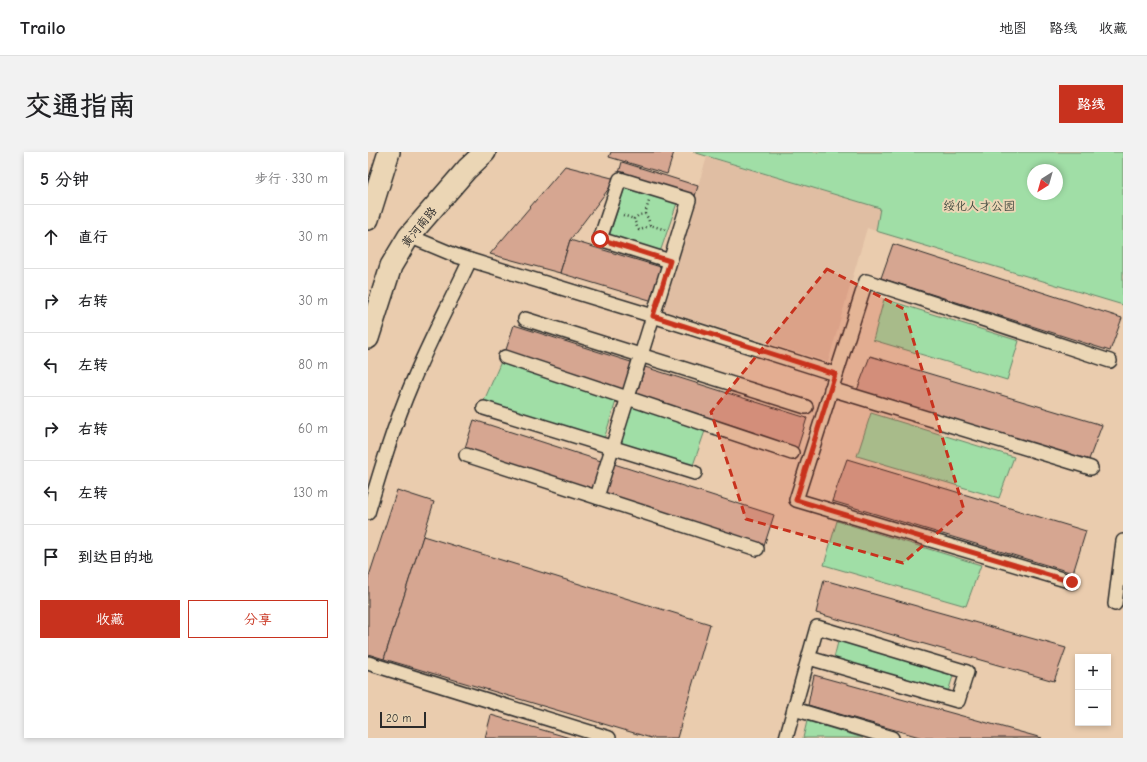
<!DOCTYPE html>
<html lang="zh">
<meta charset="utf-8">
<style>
:root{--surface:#fff;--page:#f2f2f2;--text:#202124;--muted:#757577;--line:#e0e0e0;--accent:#c8321e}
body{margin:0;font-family:"Comic Neue","LXGW WenKai TC",sans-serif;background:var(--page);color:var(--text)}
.controls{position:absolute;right:12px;bottom:12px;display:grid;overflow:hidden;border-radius:0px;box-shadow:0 2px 6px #0003}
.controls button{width:36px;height:36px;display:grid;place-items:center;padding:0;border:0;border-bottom:1px solid var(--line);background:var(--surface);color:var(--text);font:20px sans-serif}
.compass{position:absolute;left:659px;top:12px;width:36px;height:36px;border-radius:50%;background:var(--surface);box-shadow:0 2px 6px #0003;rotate:217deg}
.scale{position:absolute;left:12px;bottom:10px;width:46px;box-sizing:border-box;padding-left:4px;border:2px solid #2b2b2b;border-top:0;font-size:11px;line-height:14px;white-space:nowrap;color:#2b2b2b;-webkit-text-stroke:3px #ebd6b5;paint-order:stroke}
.stop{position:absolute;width:12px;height:12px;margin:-9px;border:3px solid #c8321e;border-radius:50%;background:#fff}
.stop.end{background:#c8321e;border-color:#fff;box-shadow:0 1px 4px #0008}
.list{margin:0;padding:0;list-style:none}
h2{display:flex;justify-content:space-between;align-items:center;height:52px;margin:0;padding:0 16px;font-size:17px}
h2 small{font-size:13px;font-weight:400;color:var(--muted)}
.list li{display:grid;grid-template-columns:26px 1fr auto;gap:12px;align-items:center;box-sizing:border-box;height:64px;padding:0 16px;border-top:1px solid var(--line)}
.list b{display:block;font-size:15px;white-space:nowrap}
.list em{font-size:13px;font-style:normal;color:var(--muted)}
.actions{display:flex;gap:8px;padding:12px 16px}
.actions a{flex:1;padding:9px 0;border:1px solid var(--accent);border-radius:0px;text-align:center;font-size:14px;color:var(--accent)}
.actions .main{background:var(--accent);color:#fff}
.icon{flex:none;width:22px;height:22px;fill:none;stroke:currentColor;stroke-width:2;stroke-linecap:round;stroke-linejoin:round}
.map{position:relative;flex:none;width:755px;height:586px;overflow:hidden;border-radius:0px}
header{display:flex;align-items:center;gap:24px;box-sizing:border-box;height:56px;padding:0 20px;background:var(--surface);border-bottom:1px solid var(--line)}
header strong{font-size:19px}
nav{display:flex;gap:22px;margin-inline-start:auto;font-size:14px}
.intro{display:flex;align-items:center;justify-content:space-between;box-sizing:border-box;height:96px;padding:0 24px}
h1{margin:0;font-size:28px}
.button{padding:10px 18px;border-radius:0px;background:var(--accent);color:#fff;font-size:14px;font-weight:700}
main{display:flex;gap:24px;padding:0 24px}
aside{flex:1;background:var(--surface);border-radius:0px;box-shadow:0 2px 6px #0003}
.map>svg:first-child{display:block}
</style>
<header>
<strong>Trailo</strong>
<nav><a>地图</a><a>路线</a><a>收藏</a></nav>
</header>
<div class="intro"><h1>交通指南</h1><a class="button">路线</a></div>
<main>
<aside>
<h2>5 分钟<small>步行 · 330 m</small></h2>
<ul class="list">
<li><svg class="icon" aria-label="ahead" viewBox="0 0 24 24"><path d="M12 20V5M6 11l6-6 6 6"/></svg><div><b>直行</b></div><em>30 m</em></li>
<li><svg class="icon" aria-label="right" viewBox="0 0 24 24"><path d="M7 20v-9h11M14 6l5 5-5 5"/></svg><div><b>右转</b></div><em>30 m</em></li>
<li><svg class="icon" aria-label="left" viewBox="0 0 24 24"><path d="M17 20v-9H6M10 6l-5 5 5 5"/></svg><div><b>左转</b></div><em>80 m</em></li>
<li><svg class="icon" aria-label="right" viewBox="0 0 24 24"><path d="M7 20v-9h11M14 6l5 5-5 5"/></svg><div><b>右转</b></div><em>60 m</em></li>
<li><svg class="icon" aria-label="left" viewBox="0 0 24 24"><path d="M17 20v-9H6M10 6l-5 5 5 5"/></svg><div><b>左转</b></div><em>130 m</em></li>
<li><svg class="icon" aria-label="arrive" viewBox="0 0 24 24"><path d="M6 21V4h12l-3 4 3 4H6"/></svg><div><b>到达目的地</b></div></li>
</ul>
<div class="actions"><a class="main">收藏</a><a>分享</a></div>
</aside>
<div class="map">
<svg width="755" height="586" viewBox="0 0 755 586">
<rect width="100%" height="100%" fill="#eaccae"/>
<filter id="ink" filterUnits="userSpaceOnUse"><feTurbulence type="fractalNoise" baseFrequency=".025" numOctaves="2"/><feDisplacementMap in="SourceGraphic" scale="8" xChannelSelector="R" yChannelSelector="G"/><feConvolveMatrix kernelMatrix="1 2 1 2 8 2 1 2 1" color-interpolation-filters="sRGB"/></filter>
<g filter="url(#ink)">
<polygon fill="#e0bea3" points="339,5 512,56 508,79 499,76 460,210 291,157"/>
<g fill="#a0dea6" stroke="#668468" fill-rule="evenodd">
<path d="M325,0H755V153L508,79L512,56ZM665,18H689V42H665Z"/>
<polygon points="257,35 309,51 291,103 240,88"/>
<polygon points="516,147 651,189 639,228 505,188"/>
<polygon points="135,205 250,243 236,287 115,251"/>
<polygon points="264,252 338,276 324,316 252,292"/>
<polygon points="503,261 646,305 631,346 489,304"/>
<polygon points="469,369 613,413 598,454 456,413"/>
<polygon points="471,486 586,521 579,543 465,510"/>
<polygon points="439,569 495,586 435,586"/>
</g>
<g fill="#d6a691" stroke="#2b2b2b">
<polygon points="243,0 306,0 299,22 241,5"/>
<polygon points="254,10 330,34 327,44 251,21"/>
<polygon points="197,14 248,27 202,88 192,121 122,102"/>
<polygon points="202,88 296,116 285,149 192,121"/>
<polygon points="525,92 754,166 742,199 513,126"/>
<polygon points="146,173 266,211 256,242 136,204"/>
<polygon points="502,204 734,273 720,310 488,241"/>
<polygon points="277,215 439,266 429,298 267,247"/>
<polygon points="106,268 233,309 224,339 96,299"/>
<polygon points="479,307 718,379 705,421 464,349"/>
<polygon points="243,311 406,363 396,394 233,343"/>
<polygon points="29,338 66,350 16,507 0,502 0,427"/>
<polygon points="55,384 342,472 309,586 283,586 16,507"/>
<polygon points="456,428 698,496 686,529 448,461"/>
<polygon points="446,523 674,586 555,586 440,553"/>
<polygon points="123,563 202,586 117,586"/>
</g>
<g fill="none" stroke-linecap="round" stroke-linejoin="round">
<defs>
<g id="street">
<polyline points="41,84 89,104 285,164 467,222"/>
<polyline points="157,167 438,255"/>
<polyline points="137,205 424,301"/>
<polyline points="463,237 723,316"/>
<polyline points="116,256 327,321"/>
<polyline points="98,303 389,397"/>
<path d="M229,345C259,246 290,147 321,48L252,27L232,87L302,109"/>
<path d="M0,361C13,317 26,273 44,231C61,189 83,149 102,108"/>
<polyline points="704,430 428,348 498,129 742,209"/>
<polyline points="747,452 755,389"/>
<polyline points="0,511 241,586"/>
<polyline points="426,557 524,586"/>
<polyline points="418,586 449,475 599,520 590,549 441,506"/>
</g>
<g id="primary">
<polyline points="0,67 21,0"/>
<polyline points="0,186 23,114 41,84 99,17 117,0"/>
</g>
</defs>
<use href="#street" stroke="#2b2b2b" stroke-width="16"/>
<use href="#primary" stroke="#2b2b2b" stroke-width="24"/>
<g stroke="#2b2b2b" stroke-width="2.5" stroke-dasharray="1 3" stroke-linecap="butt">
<polyline points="277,62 281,49"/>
<polyline points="255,63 266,67"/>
<polyline points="282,73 280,66 277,62 271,63 266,67 269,75 271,78 275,77 282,73 298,78"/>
</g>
<use href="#street" stroke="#ebd6b5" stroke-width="13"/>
<use href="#primary" stroke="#ebd6b5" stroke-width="21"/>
</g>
</g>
<g fill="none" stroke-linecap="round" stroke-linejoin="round" filter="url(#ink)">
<polyline stroke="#c8321e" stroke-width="5" points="232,87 302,109 285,164 467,222 428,348 704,430"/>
</g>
<path fill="#c8321e" fill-opacity="0.2" stroke="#c8321e" stroke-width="3" stroke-dasharray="8 5" stroke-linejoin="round" d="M459,117L536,157L596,358L535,411L378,367L343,260Z"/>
<g text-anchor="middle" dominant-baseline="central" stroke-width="4" stroke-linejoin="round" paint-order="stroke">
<g font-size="12" fill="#3d463d" stroke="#ebd6b5">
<text x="611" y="54">绥化人才公园</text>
</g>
<g font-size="12" fill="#2b2b2b" stroke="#ebd6b5">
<text transform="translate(51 75) rotate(-51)">黄河南路</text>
</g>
</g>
</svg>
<div class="controls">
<button>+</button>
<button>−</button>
</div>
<svg class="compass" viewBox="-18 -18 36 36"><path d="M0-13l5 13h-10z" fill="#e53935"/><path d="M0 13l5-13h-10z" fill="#757577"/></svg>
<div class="scale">20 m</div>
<div class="stop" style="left:232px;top:87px"></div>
<div class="stop end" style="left:704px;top:430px"></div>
</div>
</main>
